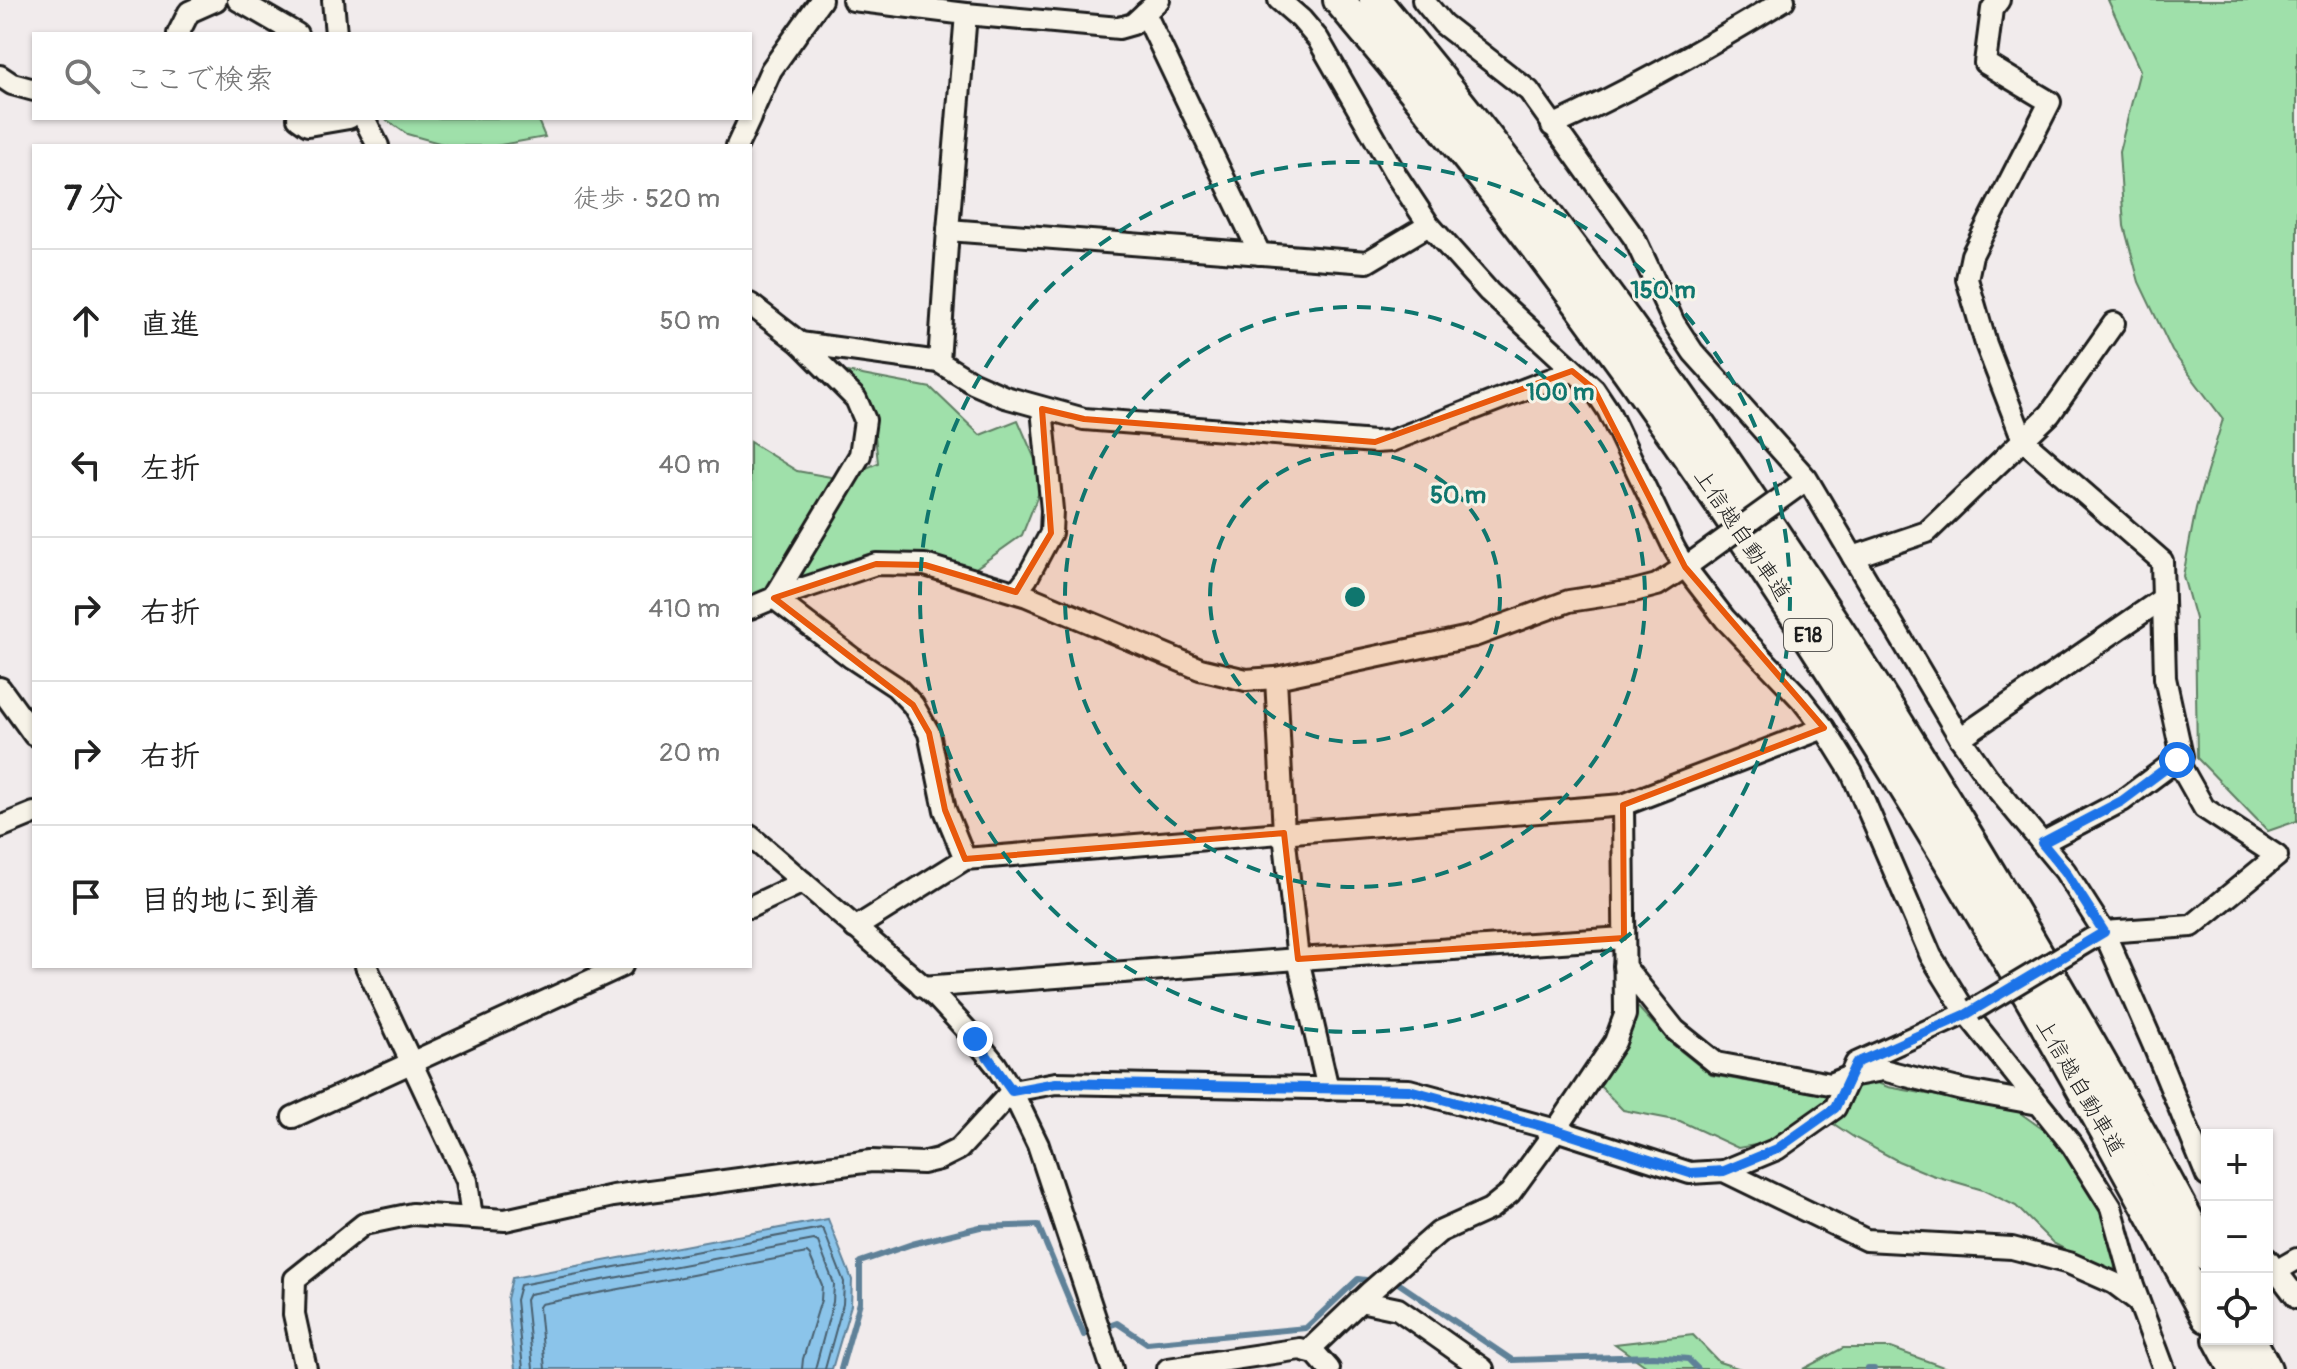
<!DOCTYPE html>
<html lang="ja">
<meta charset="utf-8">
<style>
:root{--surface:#fff;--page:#f6f6f6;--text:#222;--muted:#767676;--line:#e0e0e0}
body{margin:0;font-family:Pangolin,"Klee One",sans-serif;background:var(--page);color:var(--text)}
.controls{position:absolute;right:24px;bottom:24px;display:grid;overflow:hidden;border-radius:0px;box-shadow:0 2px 6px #0004}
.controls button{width:72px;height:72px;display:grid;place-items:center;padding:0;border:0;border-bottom:2px solid var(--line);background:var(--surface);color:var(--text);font:40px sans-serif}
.stop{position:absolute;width:24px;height:24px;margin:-18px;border:6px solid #1a73e8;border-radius:50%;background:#fff}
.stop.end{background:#1a73e8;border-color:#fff;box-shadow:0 2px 8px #0008}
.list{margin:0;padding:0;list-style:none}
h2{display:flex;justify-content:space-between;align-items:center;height:104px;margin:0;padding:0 32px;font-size:34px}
h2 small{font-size:26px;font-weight:400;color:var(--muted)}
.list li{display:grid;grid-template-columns:52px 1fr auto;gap:24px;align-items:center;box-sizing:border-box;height:144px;padding:0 32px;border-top:2px solid var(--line)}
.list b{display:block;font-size:30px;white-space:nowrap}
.list em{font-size:26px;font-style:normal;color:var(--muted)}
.icon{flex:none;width:44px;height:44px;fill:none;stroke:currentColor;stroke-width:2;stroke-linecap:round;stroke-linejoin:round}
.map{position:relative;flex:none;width:2297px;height:1369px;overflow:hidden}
.search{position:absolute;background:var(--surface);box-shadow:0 2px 6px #0004;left:32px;top:32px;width:720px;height:88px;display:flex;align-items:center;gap:20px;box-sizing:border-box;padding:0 28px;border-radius:0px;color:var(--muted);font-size:30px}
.panel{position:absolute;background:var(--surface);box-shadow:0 2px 6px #0004;left:32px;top:144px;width:720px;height:824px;border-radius:0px}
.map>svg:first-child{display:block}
</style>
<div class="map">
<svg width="2297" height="1369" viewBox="0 0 2297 1369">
<rect width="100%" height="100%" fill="#f1ebec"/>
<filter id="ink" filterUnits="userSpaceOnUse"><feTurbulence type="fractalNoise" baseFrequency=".0125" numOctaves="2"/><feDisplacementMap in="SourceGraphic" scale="16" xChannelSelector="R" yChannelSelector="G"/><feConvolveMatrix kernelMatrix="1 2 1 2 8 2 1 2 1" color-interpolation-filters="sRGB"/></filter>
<g filter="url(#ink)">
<g fill="#9fe0aa" stroke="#5e7e63" stroke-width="2">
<polygon points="2108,0 2297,0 2297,821 2268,831 2197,758 2195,619 2183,576 2196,508 2223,419 2172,351 2139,282 2124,226 2119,152 2140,70"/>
<polygon points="384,118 537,118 545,137 495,146 450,146 407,134"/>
<polygon points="841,371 931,388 980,435 1018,420 1044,480 1022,535 970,572 933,557 869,556 750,596 750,442 797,471 842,479 878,463 873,416"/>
<polygon points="1634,1003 1671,1043 1711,1075 1832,1096 1867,1079 1888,1087 2016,1110 2055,1138 2104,1205 2116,1253 2114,1276 2053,1243 2016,1206 1983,1190 1932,1175 1898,1161 1855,1138 1826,1119 1785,1140 1738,1148 1680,1121 1623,1110 1597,1083 1623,1051"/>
<polygon points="1693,1335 1719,1362 1741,1369 1650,1369 1615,1344"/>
<polygon points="1843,1348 1891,1348 1949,1369 1803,1369"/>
</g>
<polygon fill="#8bc4ea" stroke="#5f8198" stroke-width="2" points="828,1219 852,1280 851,1305 832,1369 515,1369 507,1299 512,1278"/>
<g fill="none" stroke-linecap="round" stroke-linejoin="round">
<g stroke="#485f6e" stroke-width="2">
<polyline points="523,1369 516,1300 520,1285 821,1228 824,1231 844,1282 843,1304 825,1369"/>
<polyline points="533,1369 526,1300 529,1294 814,1240 818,1242 834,1284 833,1302 815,1369"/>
<polyline points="545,1369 539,1307 541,1304 807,1253 810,1256 822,1285 821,1300 803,1359 802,1369"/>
</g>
<g stroke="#5f8198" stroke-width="6">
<polyline points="1389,1282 1398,1283 1512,1360 1654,1356 1688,1359 1698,1369"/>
<polyline points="841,1369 860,1302 860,1262 912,1244 980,1227 1038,1225 1084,1335 1117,1323 1147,1343 1306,1328 1358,1279 1374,1281"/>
<polyline points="1868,1369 1874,1369"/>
</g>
<defs>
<g id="minor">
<polyline points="238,0 297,34"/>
<polyline points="333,0 336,34"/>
<polyline points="853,0 966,14 1119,28 1133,24 1159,0"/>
<polyline points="1279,0 1301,19 1318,39 1396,175 1429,225 1489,292 1594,389 1608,410 1674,548 1685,567 1725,619 1801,699 1824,728 1852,773 1931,956 1967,1014 2072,1145 2111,1207 2133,1286 2164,1369"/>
<polyline points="1423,0 1443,24 1529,91 1635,239 1674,323 1693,352 1807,479 1960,738 1988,778 2065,871 2104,932 2153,1044 2207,1176"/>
<polyline points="1999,0 1992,9 1985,63 2050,102 1972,255 1967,279 1986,344 2023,440 2162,561 2165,678 2182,756 2122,801 2042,843"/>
<polyline points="1145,13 1260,254"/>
<polyline points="178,34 189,12 216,0"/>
<polyline points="0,76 12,84 34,90"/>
<polyline points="750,117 771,70 821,0"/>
<polyline points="298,118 308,125 349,118"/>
<polyline points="364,118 378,146"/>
<path d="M1552,126C1632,90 1709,46 1784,0"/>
<polyline points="737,146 750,118"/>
<polyline points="948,230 1367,262 1429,225"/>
<polyline points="750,304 800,343 856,399 865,420 860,455 774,598 852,658 896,687 913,705 929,733 945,810 965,859"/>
<polyline points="800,343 939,362 973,383 1005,397 1084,419 1375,442 1391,441 1572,371"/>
<polyline points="939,362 948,230 966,14"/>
<polyline points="1853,557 1927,532 2050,414 2114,323"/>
<polyline points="1016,592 1027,578 1051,533 1052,510 1042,409"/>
<polyline points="750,608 774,598 876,564 925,565 1027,596 1200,669 1246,680 1276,678 1474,636 1569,601 1634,591 1657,585 1694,561"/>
<polyline points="1276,678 1284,833 1298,959 1328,1089"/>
<polyline points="0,688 34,735"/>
<polyline points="1960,738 2162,599"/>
<polyline points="0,827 34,813"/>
<polyline points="750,836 937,998 975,1039 996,1065 1012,1091 1038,1145 1112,1369"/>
<polyline points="750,907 803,882"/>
<polyline points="855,928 965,859 1623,805 1824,728"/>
<polyline points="2095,937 2104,932 2192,926 2277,856 2204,808 2177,760"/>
<polyline points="366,966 467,1181 472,1218"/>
<polyline points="1624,966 1675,1030 1716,1063 1830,1084 1850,1076 1883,1070 1962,1090 2039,1104"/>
<polyline points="922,987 1298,959 1624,938"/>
<polyline points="293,1117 622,966"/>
<polyline points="1724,1171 1777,1149 1835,1108 1856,1063 1973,1010"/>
<polyline points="2267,1259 2297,1298"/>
<polyline points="2276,1271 2297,1259"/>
<polyline points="1360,1301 1398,1309 1483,1369"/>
<polyline points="1308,1351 1371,1291 1439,1232 1490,1209 1510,1193 1556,1130 1615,1042 1625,1015 1623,805"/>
<polyline points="306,1369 294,1314 295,1279 364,1224 412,1214 505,1220 613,1196 871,1161 922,1163 939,1159 959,1149 1012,1091 1056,1083 1409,1090 1556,1130 1690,1173 1724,1171 1866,1240 2012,1248 2069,1263 2114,1283 2138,1301"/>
<polyline points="1168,1369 1300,1349 1315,1353 1329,1369"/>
</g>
<g id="highway">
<path d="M1339,0C1680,402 1960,852 2207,1317"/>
<path d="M1375,0C1588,254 1778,526 1951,809C2040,955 2127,1104 2207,1256"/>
<polyline points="2219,1339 2235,1369"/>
<polyline points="2250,1339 2266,1369"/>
</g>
</defs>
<use href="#minor" stroke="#1c1c1c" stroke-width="26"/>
<use href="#highway" stroke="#1c1c1c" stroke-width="36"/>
<use href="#minor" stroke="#f7f3e8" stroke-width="20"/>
<use href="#highway" stroke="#f7f3e8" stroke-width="30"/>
<defs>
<g id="minor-bridge">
<polyline points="1694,561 1798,486"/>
<polyline points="1973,1010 2091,939"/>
</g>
</defs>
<use href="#minor-bridge" stroke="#1c1c1c" stroke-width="26" stroke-linecap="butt"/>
<use href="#minor-bridge" stroke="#f7f3e8" stroke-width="20"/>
</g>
</g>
<g fill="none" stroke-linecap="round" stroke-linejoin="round" filter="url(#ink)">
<polyline stroke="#1a73e8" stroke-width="10" points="975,1039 1012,1091 1056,1083 1409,1090 1556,1130 1690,1173 1724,1171 1777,1149 1835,1108 1856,1063 1967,1014 2104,932 2065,871 2042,843 2122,801 2177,760"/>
</g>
<path fill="#e8590c" fill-opacity="0.2" stroke="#e8590c" stroke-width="6" stroke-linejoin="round" d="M1572,371L1594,389L1685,567L1824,728L1623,805L1624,938L1298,959L1284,833L965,859L945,810L929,733L913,705L774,598L876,564L925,565L1016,592L1051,533L1042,409L1084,419L1375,442Z"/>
<g fill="none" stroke="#0f766e" stroke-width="4" stroke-dasharray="14 10">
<circle cx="1355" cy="597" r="145"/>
<circle cx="1355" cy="597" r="290"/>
<circle cx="1355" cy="597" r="435"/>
</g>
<g text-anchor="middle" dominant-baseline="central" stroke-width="6" stroke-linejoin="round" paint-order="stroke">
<rect fill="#f7f3e8" stroke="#5e5c59" stroke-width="2" x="1784" y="619" width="48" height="32" rx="6"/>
<g font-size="20" font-weight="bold" fill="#1c1c1c">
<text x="1808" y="635">E18</text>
</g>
<g font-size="22" fill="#1c1c1c" stroke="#f7f3e8">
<text transform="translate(1742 535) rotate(56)">上信越自動車道</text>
<text transform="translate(2080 1087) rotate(60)">上信越自動車道</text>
</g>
</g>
<circle cx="1355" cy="597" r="12" fill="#0f766e" stroke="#f7f3e8" stroke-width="4"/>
<g font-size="24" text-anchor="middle" font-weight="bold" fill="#0f766e" stroke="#f7f3e8" stroke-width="6" stroke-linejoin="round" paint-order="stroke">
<text x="1663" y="298">150 m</text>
<text x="1560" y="400">100 m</text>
<text x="1458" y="503">50 m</text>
</g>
</svg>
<div class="controls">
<button>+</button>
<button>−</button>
<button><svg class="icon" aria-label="locate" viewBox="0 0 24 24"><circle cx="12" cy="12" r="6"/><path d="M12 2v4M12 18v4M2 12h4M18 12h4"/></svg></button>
</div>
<div class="stop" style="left:2177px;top:760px"></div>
<div class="stop end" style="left:975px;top:1039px"></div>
<div class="search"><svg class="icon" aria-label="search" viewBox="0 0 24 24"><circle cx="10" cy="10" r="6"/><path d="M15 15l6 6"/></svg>ここで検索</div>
<section class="panel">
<h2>7 分<small>徒歩 · 520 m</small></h2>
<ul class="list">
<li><svg class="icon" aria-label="ahead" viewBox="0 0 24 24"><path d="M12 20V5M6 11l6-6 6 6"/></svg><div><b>直進</b></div><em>50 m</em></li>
<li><svg class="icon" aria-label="left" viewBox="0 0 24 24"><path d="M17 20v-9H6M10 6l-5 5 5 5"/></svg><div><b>左折</b></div><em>40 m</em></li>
<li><svg class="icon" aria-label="right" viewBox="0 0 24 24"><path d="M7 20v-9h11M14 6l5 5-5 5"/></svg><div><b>右折</b></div><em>410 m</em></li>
<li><svg class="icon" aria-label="right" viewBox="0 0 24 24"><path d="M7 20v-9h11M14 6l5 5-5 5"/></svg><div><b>右折</b></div><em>20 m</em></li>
<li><svg class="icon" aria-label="arrive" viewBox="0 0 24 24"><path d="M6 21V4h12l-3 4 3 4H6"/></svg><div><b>目的地に到着</b></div></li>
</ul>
</section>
</div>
